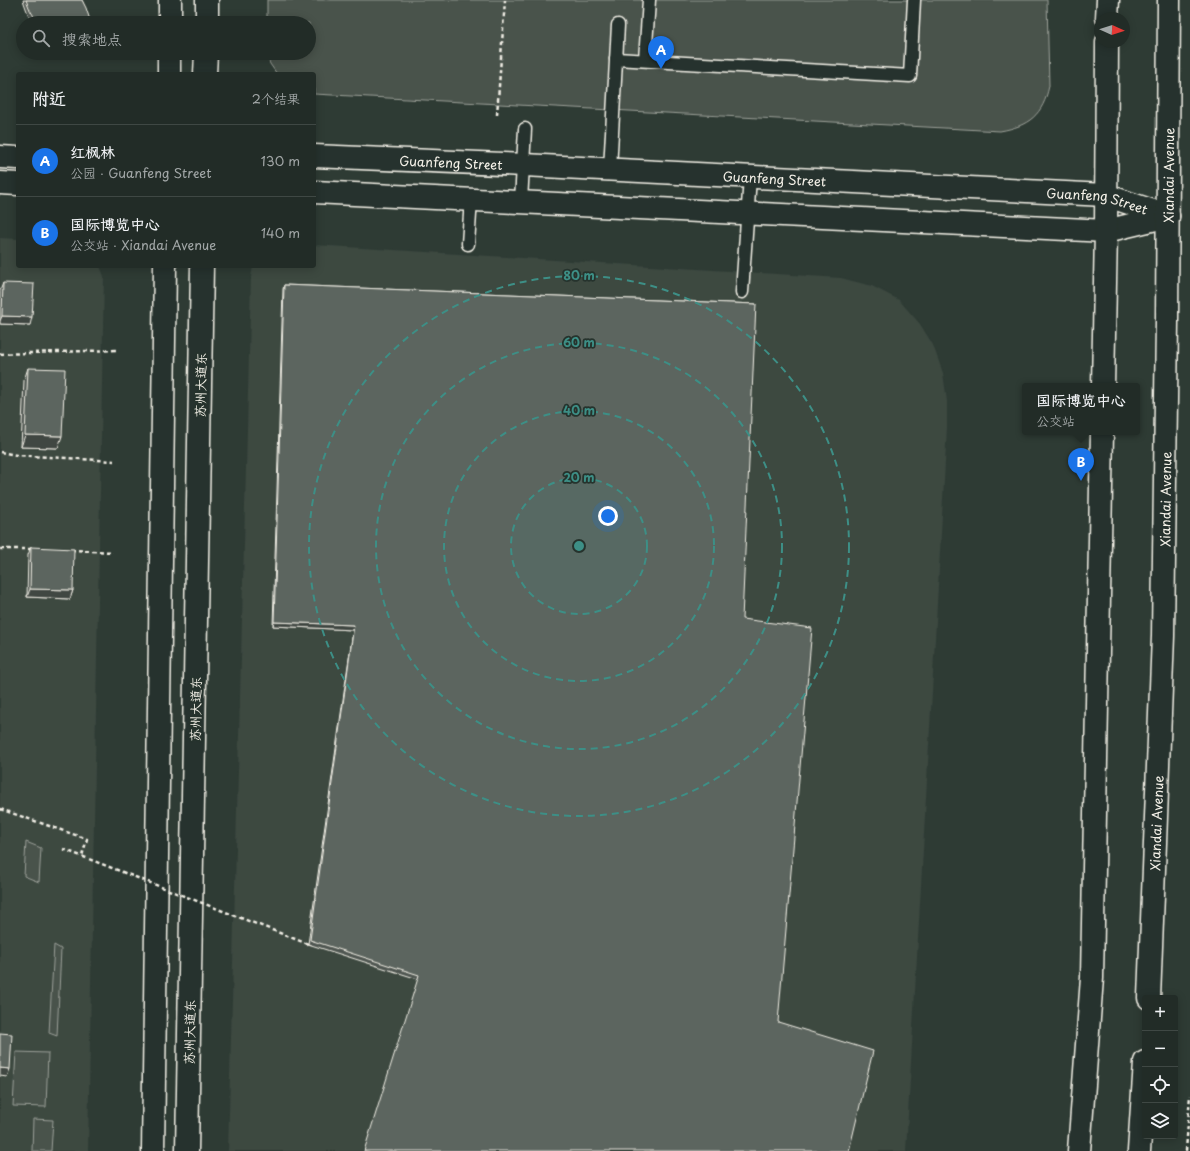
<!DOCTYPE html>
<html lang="zh">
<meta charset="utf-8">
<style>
:root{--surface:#222c27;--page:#2a342f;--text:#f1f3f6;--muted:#a2a7a7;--line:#3f4844;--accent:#1a73e8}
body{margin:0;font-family:"Playpen Sans","LXGW WenKai TC",sans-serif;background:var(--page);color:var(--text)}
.controls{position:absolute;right:12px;bottom:12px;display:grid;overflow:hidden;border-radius:4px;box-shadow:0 2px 10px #0003}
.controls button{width:36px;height:36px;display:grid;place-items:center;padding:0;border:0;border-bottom:1px solid var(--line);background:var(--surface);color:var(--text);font:20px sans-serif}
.compass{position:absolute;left:1094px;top:12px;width:36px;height:36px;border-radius:50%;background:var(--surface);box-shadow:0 2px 10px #0003;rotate:93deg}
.you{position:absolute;left:608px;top:516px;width:14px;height:14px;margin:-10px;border:3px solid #fff;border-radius:50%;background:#1a73e8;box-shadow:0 0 0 6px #1a73e833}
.badge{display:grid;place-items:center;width:26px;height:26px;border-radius:50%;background:var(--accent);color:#fff;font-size:13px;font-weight:700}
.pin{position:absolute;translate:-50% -33px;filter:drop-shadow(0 1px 2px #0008)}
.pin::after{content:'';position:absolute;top:21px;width:14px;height:12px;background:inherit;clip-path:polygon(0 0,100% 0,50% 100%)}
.popup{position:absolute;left:1022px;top:383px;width:118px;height:52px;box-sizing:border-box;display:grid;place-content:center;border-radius:4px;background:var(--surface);filter:drop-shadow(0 1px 3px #0005);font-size:13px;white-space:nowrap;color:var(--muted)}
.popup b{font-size:15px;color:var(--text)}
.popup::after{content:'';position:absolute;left:50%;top:100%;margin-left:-8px;border:8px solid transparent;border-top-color:var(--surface)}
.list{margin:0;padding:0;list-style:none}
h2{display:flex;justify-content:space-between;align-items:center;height:52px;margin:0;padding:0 16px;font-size:17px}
h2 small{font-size:13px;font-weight:400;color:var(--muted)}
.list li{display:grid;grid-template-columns:26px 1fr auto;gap:12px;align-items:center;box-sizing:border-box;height:72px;padding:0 16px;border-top:1px solid var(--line)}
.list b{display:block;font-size:15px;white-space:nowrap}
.list p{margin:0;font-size:13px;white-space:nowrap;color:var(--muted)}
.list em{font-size:13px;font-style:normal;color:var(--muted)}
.icon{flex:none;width:22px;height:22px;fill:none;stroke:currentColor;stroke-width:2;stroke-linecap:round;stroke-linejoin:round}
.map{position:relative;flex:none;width:1190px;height:1151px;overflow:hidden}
.search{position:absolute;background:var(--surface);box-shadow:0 2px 10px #0003;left:16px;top:16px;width:300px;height:44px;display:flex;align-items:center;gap:10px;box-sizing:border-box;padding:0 14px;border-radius:22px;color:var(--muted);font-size:15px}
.panel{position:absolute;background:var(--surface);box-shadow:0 2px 10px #0003;left:16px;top:72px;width:300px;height:196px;border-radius:4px}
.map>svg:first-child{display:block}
</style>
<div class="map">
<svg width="1190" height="1151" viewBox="0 0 1190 1151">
<rect width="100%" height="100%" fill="#2e3b34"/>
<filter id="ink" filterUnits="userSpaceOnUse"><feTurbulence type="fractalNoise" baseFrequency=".025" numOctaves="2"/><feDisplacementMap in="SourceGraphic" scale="8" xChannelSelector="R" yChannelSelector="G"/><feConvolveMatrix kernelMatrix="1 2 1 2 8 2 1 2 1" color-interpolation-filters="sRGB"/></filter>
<g filter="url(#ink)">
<g fill="#3c4841">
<polygon points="0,238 18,239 18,266 100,266 104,276 88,1151 0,1151"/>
<polygon points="314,245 841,278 872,286 899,300 920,324 933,345 943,373 947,401 947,428 906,1151 228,1151 251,277 253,266 314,266"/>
</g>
<g fill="#48524c" stroke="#9ea29a">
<path d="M267,0H1047L1049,86C1043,115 1029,126 1000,131L314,94V74H277L270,64L266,53H309V23H267Z"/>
<polygon points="26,842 41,848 39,882 24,876"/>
<polygon points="54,945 61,949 57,1036 49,1033"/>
<polygon points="16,1052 48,1053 46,1107 13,1106"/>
<polygon points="33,1119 53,1120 51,1151 32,1151"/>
</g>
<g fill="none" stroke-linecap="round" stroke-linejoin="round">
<defs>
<g id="lane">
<polyline points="616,59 910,76 914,0"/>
<polyline points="645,60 649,0"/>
<polyline points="610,169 618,25"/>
<polyline points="521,201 525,129"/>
<polyline points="468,244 471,199"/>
<polyline points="742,292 750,177"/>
</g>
<g id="secondary">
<polyline points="170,23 170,0"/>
<polyline points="207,23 207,0"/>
<polyline points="169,74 169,53"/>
<polyline points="205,74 206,53"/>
<path id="s1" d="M314,156L524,165L1105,195L1168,216"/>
<polyline points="0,157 18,158"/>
<polyline points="0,183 18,184"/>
<polyline points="314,192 1106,231 1168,216"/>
<polyline points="153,1151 165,266"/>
<polyline points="187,1151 202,266"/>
</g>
<g id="primary">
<polyline points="1107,18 1108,0"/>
<polyline points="1103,386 1106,231 1107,42"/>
<path id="s2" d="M1149,998L1163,636L1167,321L1169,0"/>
<polyline points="1079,1151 1092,978 1102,432"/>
<polyline points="1139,1151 1145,1062"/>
</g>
</defs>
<use href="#lane" stroke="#f4f1e8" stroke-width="15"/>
<use href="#secondary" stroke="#f4f1e8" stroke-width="25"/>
<use href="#primary" stroke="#f4f1e8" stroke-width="25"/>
<g stroke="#f4f1e8" stroke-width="2.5" stroke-dasharray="4 3" stroke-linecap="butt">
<polyline points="497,115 505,0"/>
<polyline points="0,354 116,350"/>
<polyline points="0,452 16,455 114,461"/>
<polyline points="0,549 32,549"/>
<polyline points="71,550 113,552"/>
<polyline points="0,809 87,839 82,856"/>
<polyline points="1186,1151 1190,1095"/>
</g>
<use href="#lane" stroke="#26332d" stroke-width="12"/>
<use href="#secondary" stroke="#26332d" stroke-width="22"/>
<use href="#primary" stroke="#26332d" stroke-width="22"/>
<polyline stroke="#f4f1e8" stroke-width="2.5" stroke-dasharray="4 3" stroke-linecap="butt" points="63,849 308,944"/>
</g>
<g fill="#4f5751" stroke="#f4f1e8">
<polygon points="23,0 82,0 91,23 34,23 28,14"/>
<polygon points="3,283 30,325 0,324 0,291"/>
<polygon points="284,285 756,304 418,979 308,944 353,630 273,626 283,289"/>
<polygon points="28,368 58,448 21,447 24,380"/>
<polygon points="31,547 73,590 70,599 27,597 28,555"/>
</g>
<g fill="#404742" stroke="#f4f1e8">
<polygon points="2,316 32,317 30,325 0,324 0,321"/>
<polygon points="25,435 62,436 58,448 21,447"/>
<polygon points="30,589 73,590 70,599 27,597"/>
<polygon points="274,622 354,625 353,630 273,626"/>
<polygon points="0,1068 10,1069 7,1077 0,1076"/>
</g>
<g fill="#5c655e" stroke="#f4f1e8">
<polygon points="26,0 82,0 86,8 91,23 38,23 30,10"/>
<polygon points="3,283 34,284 32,317 2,316"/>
<polygon points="284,285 756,304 742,619 812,628 778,1022 873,1051 849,1151 364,1151 419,975 310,940 354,625 274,622"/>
<polygon points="28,368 65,369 62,436 25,435"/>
<polygon points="31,547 74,549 73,590 30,589"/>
<polygon points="0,1033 12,1034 10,1069 0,1068"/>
</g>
</g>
<circle cx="579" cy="546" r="68" fill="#3d8f86" fill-opacity=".12"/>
<g fill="none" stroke="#3d8f86" stroke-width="2" stroke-dasharray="7 5">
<circle cx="579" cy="546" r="68"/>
<circle cx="579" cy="546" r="135"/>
<circle cx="579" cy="546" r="203"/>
<circle cx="579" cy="546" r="270"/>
</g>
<g text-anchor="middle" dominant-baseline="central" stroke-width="3.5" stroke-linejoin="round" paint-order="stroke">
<g font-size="13" fill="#f4f1e8" stroke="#26332d">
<text stroke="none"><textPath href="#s1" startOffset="137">Guanfeng Street</textPath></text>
<text stroke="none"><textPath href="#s2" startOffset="823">Xiandai Avenue</textPath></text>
<text stroke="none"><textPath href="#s1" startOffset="461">Guanfeng Street</textPath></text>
<text stroke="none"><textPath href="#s1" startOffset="785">Guanfeng Street</textPath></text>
<text transform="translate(200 385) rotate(-89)">苏州大道东</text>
<text stroke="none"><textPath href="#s2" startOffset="499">Xiandai Avenue</textPath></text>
<text transform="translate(195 709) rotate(-89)">苏州大道东</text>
<text stroke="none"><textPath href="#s2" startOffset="175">Xiandai Avenue</textPath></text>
<text transform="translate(189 1032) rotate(-89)">苏州大道东</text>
</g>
</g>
<circle cx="579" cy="546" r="6" fill="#3d8f86" stroke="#26332d" stroke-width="2"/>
<g font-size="12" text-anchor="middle" font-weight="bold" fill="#3d8f86" stroke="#26332d" stroke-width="3.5" stroke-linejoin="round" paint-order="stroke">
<text x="579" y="280">80 m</text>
<text x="579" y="347">60 m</text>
<text x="579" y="415">40 m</text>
<text x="579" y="482">20 m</text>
</g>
</svg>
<div class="controls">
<button>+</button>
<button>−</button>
<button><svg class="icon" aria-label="locate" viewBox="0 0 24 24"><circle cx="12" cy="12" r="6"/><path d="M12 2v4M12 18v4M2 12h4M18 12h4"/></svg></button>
<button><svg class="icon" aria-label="layers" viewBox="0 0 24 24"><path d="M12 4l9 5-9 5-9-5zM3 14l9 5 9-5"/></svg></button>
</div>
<svg class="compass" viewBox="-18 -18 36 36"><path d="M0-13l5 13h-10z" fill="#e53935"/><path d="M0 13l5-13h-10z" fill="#a2a7a7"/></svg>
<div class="you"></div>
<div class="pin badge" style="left:661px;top:69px">A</div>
<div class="pin badge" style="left:1081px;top:481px">B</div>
<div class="popup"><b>国际博览中心</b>公交站</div>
<div class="search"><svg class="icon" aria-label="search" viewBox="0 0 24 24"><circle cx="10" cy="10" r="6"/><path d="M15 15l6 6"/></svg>搜索地点</div>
<section class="panel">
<h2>附近<small>2个结果</small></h2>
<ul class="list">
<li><span class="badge">A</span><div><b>红枫林</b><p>公园 · Guanfeng Street</p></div><em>130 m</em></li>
<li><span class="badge">B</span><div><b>国际博览中心</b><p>公交站 · Xiandai Avenue</p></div><em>140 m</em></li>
</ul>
</section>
</div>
